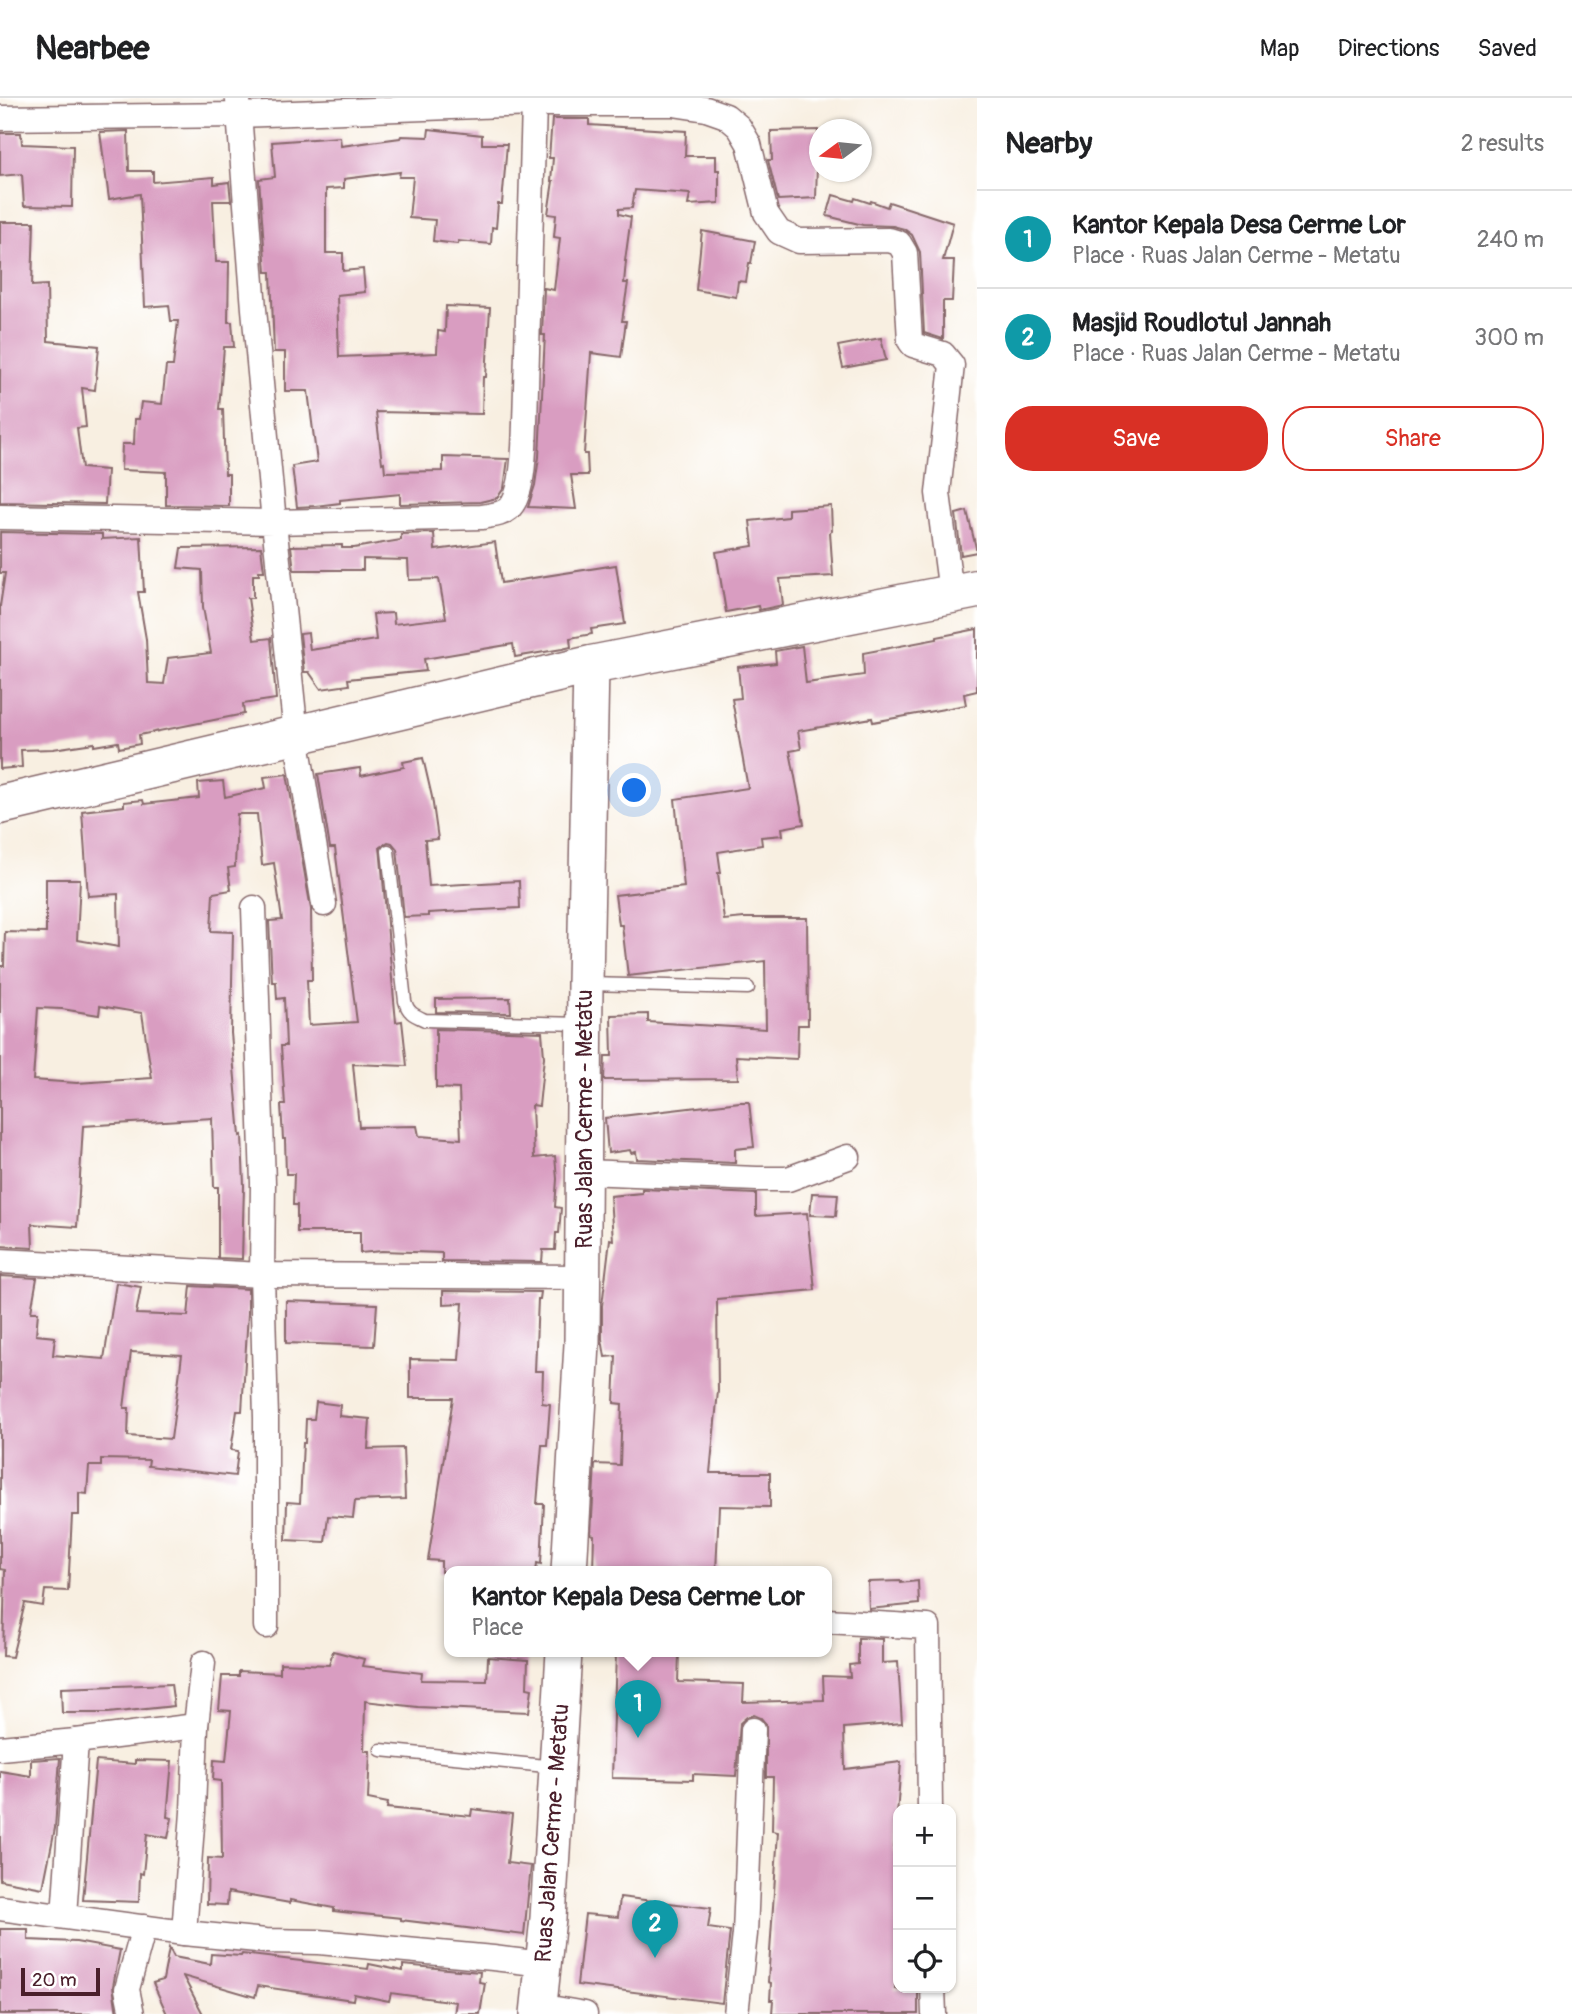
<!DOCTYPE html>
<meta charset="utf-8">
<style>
:root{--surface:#fff;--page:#f6f6f6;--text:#202124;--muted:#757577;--line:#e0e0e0;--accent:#d93025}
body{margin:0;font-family:Pangolin,sans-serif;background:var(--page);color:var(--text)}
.controls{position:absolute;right:21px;bottom:21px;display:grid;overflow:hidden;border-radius:14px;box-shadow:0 2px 5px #0004}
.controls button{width:63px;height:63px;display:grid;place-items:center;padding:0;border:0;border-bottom:2px solid var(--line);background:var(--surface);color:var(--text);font:35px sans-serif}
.compass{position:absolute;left:809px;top:21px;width:63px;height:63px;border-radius:50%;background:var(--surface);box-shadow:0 2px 5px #0004;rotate:255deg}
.scale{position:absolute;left:21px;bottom:18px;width:79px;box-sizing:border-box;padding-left:7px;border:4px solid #4a1f2b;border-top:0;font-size:19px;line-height:24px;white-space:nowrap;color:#4a1f2b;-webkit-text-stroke:5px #fff;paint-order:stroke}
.you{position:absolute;left:635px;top:693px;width:24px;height:24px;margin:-18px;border:5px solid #fff;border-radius:50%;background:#1a73e8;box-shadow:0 0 0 10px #1a73e833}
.badge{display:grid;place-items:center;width:46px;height:46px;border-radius:50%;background:var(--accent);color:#fff;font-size:23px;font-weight:700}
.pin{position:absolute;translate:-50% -58px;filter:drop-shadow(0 2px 4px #0008)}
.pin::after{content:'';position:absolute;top:37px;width:24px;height:21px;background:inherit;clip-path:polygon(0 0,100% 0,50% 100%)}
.popup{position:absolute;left:444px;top:1468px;width:388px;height:91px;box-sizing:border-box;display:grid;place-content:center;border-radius:14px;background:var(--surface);filter:drop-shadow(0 2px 5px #0005);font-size:23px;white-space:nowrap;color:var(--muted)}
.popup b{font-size:26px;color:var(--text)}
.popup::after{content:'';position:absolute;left:50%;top:100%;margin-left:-14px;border:14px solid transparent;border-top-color:var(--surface)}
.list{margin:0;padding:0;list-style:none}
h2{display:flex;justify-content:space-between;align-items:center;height:91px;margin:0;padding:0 28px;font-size:30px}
h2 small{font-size:23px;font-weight:400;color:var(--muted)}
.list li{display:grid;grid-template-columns:46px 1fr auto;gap:21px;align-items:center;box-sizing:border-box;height:98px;padding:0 28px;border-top:2px solid var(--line)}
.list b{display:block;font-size:26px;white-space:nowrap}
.list p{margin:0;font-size:23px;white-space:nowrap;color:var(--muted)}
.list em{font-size:23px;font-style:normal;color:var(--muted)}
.actions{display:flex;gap:14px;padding:21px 28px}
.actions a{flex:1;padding:16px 0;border:2px solid var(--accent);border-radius:28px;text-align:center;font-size:24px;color:var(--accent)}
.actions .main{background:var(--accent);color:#fff}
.icon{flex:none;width:38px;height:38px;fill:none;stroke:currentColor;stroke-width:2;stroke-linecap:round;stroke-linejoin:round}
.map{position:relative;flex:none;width:977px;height:1916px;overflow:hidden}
header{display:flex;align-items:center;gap:42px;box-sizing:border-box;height:98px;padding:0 35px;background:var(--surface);border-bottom:2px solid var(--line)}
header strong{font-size:33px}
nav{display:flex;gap:38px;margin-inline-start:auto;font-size:24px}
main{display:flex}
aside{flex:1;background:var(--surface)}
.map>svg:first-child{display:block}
</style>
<header>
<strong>Nearbee</strong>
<nav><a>Map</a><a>Directions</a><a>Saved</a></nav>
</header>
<main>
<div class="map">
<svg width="977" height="1916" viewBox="0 0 977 1916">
<rect width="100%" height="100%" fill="#fff"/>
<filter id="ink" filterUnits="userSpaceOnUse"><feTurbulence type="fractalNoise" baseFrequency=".0143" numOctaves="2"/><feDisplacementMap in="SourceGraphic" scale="14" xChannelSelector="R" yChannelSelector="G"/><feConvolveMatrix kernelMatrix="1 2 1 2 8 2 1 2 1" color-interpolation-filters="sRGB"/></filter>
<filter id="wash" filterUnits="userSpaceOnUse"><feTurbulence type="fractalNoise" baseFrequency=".00686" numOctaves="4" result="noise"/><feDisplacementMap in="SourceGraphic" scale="28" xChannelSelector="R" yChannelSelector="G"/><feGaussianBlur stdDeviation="1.57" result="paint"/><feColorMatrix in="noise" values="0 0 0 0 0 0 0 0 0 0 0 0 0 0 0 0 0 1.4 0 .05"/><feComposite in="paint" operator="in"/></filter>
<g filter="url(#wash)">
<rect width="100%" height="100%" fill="#f8efe1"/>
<g id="blocks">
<g fill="#d99dc1" fill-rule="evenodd">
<polygon points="552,21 589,21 589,27 686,33 685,58 716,58 716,72 719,72 719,105 688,107 690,96 635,92 632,110 619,111 619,116 631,119 625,163 626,163 624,185 628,185 622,223 626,223 621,259 591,255 584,356 587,356 588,377 571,377 576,411 528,409 535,387 539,359 545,237 542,237 544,190 554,192 560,140 554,139 556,117 548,116 553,83 551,83 553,60 549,60"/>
<polygon points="429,31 482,37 482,46 507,46 502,106 498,106 496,130 492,129 491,146 458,143 458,146 433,143 435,122 409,120 413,79 399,79 400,74 344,81 344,90 326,91 326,155 343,155 343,173 363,171 365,194 337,197 339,259 437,255 438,233 445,234 446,208 490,210 486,279 483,279 482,316 376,314 382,365 384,364 385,374 443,373 443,359 508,361 504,390 497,400 480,404 400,406 400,396 340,402 340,405 315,408 297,409 292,368 317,364 308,293 285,293 285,254 274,254 271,174 266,174 259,81 275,79 272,44 340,39 341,48 400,40 401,38 428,39"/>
<polygon points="818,32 816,100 778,102 768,62 772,62 771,33"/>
<polygon points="128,33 129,73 153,73 153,84 214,79 214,86 229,84 231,103 213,103 216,164 229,164 228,224 232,224 234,249 224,249 219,311 223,311 225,376 229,376 229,408 166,407 166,374 121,372 122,346 134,346 135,321 139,321 141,304 162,306 166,268 173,268 178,223 171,223 169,207 145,209 140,96 109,101 100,34"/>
<polygon points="0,35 21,35 22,46 73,48 72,109 24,108 22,76 0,78"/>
<polygon points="833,97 854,103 855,100 870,105 871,103 887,109 889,104 953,125 943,162 954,162 952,203 943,203 943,241 924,235 920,154 912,137 904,131 893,128 863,127 827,118"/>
<polygon points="0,124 34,124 32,188 47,187 48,243 99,248 95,292 82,290 86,329 77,330 82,370 107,372 105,406 0,404"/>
<polygon points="702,133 755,143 751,165 749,165 746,184 738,183 736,199 696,192"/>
<polygon points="881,240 886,262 843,270 838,248"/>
<polygon points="831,408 832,433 830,434 833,478 780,481 783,507 759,512 758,508 726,514 716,454 753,448 750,423 788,419 788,411"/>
<polygon points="967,413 977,454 961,457 956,416"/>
<polygon points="0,434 102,436 102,441 141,439 144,494 138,494 146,541 148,585 164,586 168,560 211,555 203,509 202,472 178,470 181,450 261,449 264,473 259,473 259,477 253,477 253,500 248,500 254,542 271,540 276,601 243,606 244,616 139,637 140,646 119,650 118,644 94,648 94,645 53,651 21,652 22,669 0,671 0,508 5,475 0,475"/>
<polygon points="434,435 435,452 495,444 501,485 616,467 625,526 591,531 592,536 570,540 571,549 562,551 515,559 513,546 424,561 426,573 348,581 349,587 321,591 309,574 304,574 300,536 308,535 310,552 376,542 373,516 393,515 394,526 446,520 439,481 409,482 408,462 363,461 363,472 294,472 291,448 342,447 342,450 354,450 401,442 401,436"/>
<polygon points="977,531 977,593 964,596 966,607 873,624 872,620 798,633 801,651 790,653 804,726 782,730 783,737 761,739 762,747 718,754 721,775 718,775 724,822 744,820 807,820 808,927 798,927 797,961 736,958 738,981 604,982 605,958 612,958 611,917 648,916 648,924 766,931 765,863 628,878 622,827 619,827 615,797 684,789 675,701 748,690 732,601 741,600 738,569 776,565 775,553 802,548 806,585 864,577 863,555 937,541 937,539"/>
<path d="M423,660L432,699L438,741L425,742L429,788L519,783L520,810L428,815V818L404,819L397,751L392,745L388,744L380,749L396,924L402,923L407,968L353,966L359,1029L417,1028L419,1038L461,1041L459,991L436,990V931L542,934L544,959L539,1008L532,1007L534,1060L555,1058L557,1081L555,1109L561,1110L559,1135H556L555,1152H543L542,1164L442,1163V1155L382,1153L360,1155V1134H297V1107H293L294,1076H286L285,1041H283L281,1007H285L281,948H286L284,900L277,901L276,884H272L269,823L282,822L274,765L262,767L257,716H237L235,769L228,770L231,792L213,795L211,833L233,834L231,935L240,1038L242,1037L244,1088L242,1161L218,1160V1089H214L212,1020L83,1028L77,1129L32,1126L33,1150L0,1148V868H4L5,834L46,835V781H80L77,842L119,849L118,796L88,798L82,713L124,708V704L143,702L144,706L199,700L198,685L223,683L225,699L266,690L264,679L287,676L311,811L312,882H307L309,927L357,924L335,750H330L318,676L360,670L361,678L404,669L403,664ZM100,908L142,915L152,980L77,985L33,982L38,910L62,911L99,917Z"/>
<polygon points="510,900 511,915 436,914 436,901"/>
<polygon points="740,1004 749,1004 754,1049 735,1051 735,1065 637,1061 636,1054 631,1055 630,1052 608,1055 605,1020"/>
<polygon points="642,1091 756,1096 756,1118 807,1115 815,1192 717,1201 718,1293 710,1375 770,1375 770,1409 719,1408 716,1474 593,1474 594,1437 591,1436 595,1366 620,1367 622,1306 614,1305 616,1258 605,1259 602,1241 602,1208 610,1141 613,1142 610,1098 642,1095"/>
<polygon points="812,1095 838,1096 836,1118 810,1117"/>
<path d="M0,1178L37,1180L31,1214H38L36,1237L55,1239L53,1257L104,1261L116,1185L141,1189L136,1216L188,1218L191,1188L248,1191V1215L242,1313H237L231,1352L238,1353L235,1378L148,1368L149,1362L101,1361V1368H89L87,1396L79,1395V1417H72L68,1493L45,1492L43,1508L25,1505L12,1559L3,1558L5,1472L0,1471ZM131,1254L182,1257L171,1341L128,1338L129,1310H124Z"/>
<polygon points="443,1193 541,1194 540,1201 538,1201 535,1273 543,1273 542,1305 550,1306 547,1347 542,1347 537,1406 544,1406 541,1466 537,1465 536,1474 441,1474 441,1463 428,1462 453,1300 410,1300 410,1261 459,1262 463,1205 443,1206"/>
<polygon points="286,1203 377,1206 374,1248 286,1245"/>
<polygon points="316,1304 340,1307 339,1318 370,1321 368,1351 403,1350 405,1401 355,1403 353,1420 328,1418 325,1444 286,1442 287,1404 300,1405 303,1345 305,1345 306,1321 314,1321"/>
<polygon points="901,1483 901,1485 918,1483 919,1506 869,1511 868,1484"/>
<polygon points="858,1540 882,1541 882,1565 898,1564 902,1625 844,1630 845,1671 901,1664 894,1756 898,1756 898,1866 895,1891 918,1892 918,1916 772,1916 773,1902 770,1902 771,1885 768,1884 778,1734 772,1733 773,1679 766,1679 766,1626 761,1620 754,1617 747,1619 740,1625 736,1678 693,1676 693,1682 612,1680 616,1554 679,1554 678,1584 744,1586 743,1604 824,1602 823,1578 850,1579 849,1567 858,1566"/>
<polygon points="333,1553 364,1561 362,1568 422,1575 421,1582 487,1583 488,1559 528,1562 527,1590 532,1591 529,1614 418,1609 365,1603 364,1653 370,1653 368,1701 388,1705 387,1710 471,1718 472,1711 512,1716 507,1765 531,1768 524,1837 401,1822 401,1820 334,1813 334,1810 290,1802 290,1805 228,1794 227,1807 207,1806 208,1760 222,1761 221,1683 213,1682 214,1662 226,1663 231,1613 219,1612 222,1578 239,1578 239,1573 280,1575 280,1565 329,1567"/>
<polygon points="171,1586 174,1608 108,1615 62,1615 61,1590"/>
<polygon points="60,1660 55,1730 43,1790 0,1782 0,1673 31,1678 31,1662"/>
<polygon points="135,1662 172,1663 167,1719 172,1720 168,1740 147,1736 143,1776 140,1775 139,1804 83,1802 96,1663 135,1666"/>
<polygon points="620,1799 711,1810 708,1830 730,1833 722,1905 577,1887 585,1816 618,1819"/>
<polygon points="0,1831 28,1831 28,1842 76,1844 120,1852 113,1888 117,1916 0,1916"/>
<polygon points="169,1850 174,1859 210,1866 211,1856 241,1858 242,1856 368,1871 369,1866 403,1873 403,1867 480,1874 479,1884 485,1885 480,1916 454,1916 456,1904 391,1895 389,1903 354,1896 353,1902 258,1888 255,1899 183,1878 203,1916 167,1916 153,1885 163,1882"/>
</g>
</g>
</g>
<g filter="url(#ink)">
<use href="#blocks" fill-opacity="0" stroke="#87686b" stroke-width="2"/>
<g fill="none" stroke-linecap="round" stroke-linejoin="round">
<defs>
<g id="service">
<path d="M388,753L405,903C408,915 414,917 425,922L581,926"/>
<polyline points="588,886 748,890"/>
<polyline points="381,1652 556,1669"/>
</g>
<g id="minor">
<path d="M238,2L254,211L274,424L482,419C491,417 501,417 508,411C525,397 524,346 525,325L534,6"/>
<polyline points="0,20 239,17 534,6 673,6 706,11 726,18 739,29 749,46 766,115 779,134 799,143 889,142 899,145 905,155 910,243 913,247 943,256 952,267 938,395 951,495"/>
<polyline points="0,419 274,424 296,637 324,806"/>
<polyline points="254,810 263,1085 262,1177 266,1320 266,1528"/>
<polyline points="585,1074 757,1081 788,1081 848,1059"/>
<polyline points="0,1163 262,1177 583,1179"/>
<polyline points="827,1523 928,1529 930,1711"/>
<polyline points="76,1643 196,1628"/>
<polyline points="0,1650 76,1643 64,1818"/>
<polyline points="0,1810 184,1835 266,1843 319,1844 493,1860 543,1866"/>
<polyline points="184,1835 193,1714 196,1628 203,1565"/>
<polyline points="933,1890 934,1916"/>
<polyline points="539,1908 585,1916"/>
<polyline points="132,1916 127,1891 144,1829"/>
<polyline points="736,1916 745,1836 753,1632"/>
</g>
<g id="secondary">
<polyline points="569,1474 582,1246 585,886 591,567"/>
<polyline points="538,1916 548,1820 564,1554"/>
</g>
<polyline id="trunk" points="0,707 591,567 977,491"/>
</defs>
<use href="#service" stroke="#87686b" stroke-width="15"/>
<use href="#minor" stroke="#87686b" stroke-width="27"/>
<use href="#secondary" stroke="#87686b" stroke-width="38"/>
<use href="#trunk" stroke="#87686b" stroke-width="41"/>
<use href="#service" stroke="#fff" stroke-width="12"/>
<use href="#minor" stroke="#fff" stroke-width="24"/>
<use href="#secondary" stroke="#fff" stroke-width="35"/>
<use href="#trunk" stroke="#fff" stroke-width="38"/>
</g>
</g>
<g text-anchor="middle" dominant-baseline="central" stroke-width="6" stroke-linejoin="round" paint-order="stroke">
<g font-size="23" fill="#4a1f2b" stroke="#fff">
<text transform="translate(584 1021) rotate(-90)">Ruas Jalan Cerme - Metatu</text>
<text transform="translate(552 1735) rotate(-86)">Ruas Jalan Cerme - Metatu</text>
</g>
</g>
</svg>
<div class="controls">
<button>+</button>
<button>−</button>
<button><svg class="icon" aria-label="locate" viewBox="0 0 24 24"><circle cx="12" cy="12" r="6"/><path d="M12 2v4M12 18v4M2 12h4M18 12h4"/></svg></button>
</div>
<svg class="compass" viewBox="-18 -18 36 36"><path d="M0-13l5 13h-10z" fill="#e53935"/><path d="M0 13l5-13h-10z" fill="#757577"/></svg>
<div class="scale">20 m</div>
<div class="you"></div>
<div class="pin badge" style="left:638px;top:1640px;background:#0f9aa8">1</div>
<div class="popup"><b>Kantor Kepala Desa Cerme Lor</b>Place</div>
<div class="pin badge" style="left:655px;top:1860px;background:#0f9aa8">2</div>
</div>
<aside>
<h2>Nearby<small>2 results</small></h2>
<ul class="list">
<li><span class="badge" style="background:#0f9aa8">1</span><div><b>Kantor Kepala Desa Cerme Lor</b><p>Place · Ruas Jalan Cerme - Metatu</p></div><em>240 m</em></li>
<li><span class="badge" style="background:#0f9aa8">2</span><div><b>Masjid Roudlotul Jannah</b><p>Place · Ruas Jalan Cerme - Metatu</p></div><em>300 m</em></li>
</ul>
<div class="actions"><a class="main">Save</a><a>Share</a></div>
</aside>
</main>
